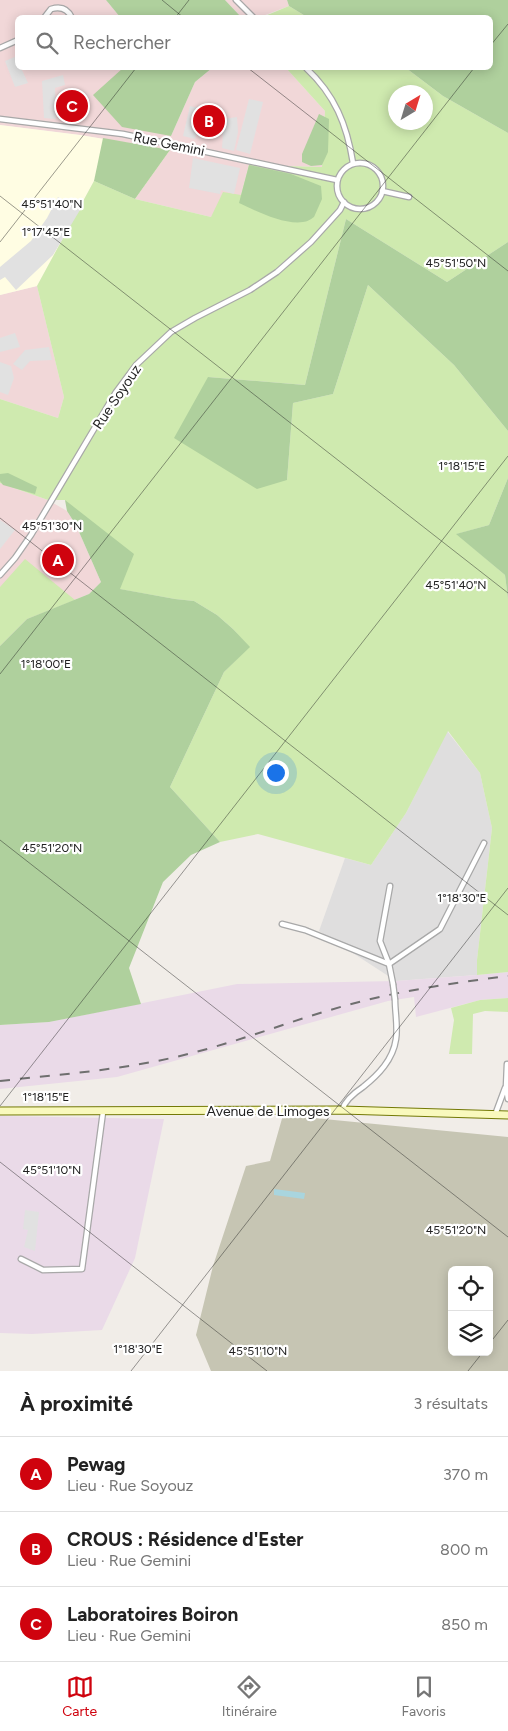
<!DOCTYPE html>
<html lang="fr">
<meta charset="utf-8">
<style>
:root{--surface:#fff;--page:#f6f6f6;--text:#222;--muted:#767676;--line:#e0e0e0;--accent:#cf030e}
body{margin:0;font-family:Figtree,sans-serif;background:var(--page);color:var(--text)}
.controls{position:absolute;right:15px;bottom:15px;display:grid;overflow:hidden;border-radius:8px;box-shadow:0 2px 12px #0003}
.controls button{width:45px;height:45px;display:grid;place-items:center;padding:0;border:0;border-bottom:1px solid var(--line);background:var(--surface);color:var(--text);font:25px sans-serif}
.compass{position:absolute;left:388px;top:85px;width:45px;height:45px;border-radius:50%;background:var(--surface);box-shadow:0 2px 12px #0003;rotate:38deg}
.you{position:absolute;left:275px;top:772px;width:18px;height:18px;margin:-12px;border:4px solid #fff;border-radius:50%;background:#1a73e8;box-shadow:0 0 0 8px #1a73e833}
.badge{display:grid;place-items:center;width:32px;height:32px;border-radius:50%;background:var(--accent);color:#fff;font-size:16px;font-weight:700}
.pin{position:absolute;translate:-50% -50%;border:2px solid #fff;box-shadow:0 1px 5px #0006}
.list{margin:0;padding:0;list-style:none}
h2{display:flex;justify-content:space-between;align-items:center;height:65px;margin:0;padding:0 20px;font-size:21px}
h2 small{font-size:16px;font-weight:400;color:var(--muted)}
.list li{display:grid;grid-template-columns:32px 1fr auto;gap:15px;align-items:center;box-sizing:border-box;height:75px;padding:0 20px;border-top:1px solid var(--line)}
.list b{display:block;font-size:19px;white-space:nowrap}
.list p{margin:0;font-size:16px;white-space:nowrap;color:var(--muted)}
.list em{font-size:16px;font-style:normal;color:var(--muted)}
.icon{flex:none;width:28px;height:28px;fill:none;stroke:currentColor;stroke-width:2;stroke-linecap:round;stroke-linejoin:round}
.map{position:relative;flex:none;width:508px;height:1371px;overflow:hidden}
.search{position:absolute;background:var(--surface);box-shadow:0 2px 12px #0003;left:15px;right:15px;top:15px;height:55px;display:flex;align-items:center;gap:12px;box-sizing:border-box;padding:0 18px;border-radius:8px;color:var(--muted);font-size:19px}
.sheet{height:290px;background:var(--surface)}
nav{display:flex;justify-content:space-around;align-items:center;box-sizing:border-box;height:70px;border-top:1px solid var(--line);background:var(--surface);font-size:14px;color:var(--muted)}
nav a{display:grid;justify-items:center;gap:2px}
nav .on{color:var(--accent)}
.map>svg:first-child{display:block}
</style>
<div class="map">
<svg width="508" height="1371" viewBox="0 0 508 1371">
<rect width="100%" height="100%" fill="#f1ede8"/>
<polygon fill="#dfdede" points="447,731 480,773 492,828 477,960 477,975 396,981 319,931 345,858 371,865 406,813"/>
<g fill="#f1d7d8">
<polygon points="0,0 106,0 120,17 18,18 18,68 123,68 171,136 195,82 212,68 286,68 325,111 322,167 249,165 241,195 211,217 135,199 169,150 80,135 0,125"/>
<polygon points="225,0 287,0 289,6 260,17 241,17"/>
<polygon points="37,286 64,397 58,418 0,399 0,295"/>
<polygon points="0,483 48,500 67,511 76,525 101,582 89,594 27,619 0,646"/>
</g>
<g fill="#eadae8">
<polygon points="508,972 508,998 480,1000 416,1017 414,997 388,1001 117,1077 0,1089 0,1025 49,1022 237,984 396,981 477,975"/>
<polygon points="0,1116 164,1119 135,1258 102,1330 32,1334 0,1333"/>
</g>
<polygon fill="#fffde3" points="0,125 80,135 170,150 135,199 94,181 37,286 0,295"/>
<path fill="#c6c5b3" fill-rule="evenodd" d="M283,1115L508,1137V1371H211L196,1335L213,1266L246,1166L270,1161ZM452,1270H489V1352H452Z"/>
<g fill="#cfeaaf" fill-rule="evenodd">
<polygon points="289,6 307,17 260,18"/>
<path d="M286,68H406L443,96L508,133V242L447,282L346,219L305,385L208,377L287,480L293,403L333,394L368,285L454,365L508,431V478L489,525L457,534L505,575L508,599V972L477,975V960L492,828L480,773L448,731L406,813L371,865L258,834L220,842L170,787L224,672L249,647L233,629L217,615L194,601L175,599L119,589L65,500H48L0,483V399L58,418L64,397L37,286L94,181L135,199L211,217L223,192L241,195L249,165L322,167L325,111ZM396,92H426V122H396Z"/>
<polygon points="25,559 75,600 27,619 0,646 0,587"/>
<polygon points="508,998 508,1012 485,1011 473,1014 472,1054 449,1054 454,1020 451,1008 480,1000"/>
</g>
<g fill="#afd09d">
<polygon points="106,0 225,0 241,17 120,17"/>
<polygon points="287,0 508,0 508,133 443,96 406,68 490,68 490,18 307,17 289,6"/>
<polygon points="123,68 212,68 195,82 171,136 122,127 93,95"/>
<polygon points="319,114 329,119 328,152 322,165 311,166 302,162 302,154"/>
<polygon points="103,138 170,150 135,199 94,181"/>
<path d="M249,165L291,174L321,186L322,199L314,217C311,219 307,222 303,222C284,225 256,211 239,203Z"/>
<polygon points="346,219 447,282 508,242 508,431 454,365 368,285 333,394 293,403 287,480 257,489 174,438 208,377 305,385"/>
<polygon points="8,473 37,487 35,494 3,485 0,481 0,474"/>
<polygon points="508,478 508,599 505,575 456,534 489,525"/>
<polygon points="65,500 134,554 120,589 175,599 194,601 217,615 233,629 250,647 224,672 170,787 220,842 191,855 163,882 129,968 141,1004 49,1022 0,1025 0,646 27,619 89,594 101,582 76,525 67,511"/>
</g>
<g fill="#e1e1e1">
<polygon points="17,56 18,68 21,68 28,83 15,87 5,61"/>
<polygon points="63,75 65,85 55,88 56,119 44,118 42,81"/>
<polygon points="249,99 263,102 250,154 236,150"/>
<polygon points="190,106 203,109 195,139 183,136"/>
<polygon points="237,117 238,132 234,151 222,148 224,119"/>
<polygon points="193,158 240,168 234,194 221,190 220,194 189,188"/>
<polygon points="58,197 80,210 53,255 16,290 5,277 0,280 0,267 31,241 47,218"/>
<polygon points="15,333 20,347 0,352 0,338"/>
<polygon points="49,347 52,360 30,361 22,370 13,364 25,350"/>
<polygon points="0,362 11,366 14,378 8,395 0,392"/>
<polygon points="0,520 15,530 0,549"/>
<polygon points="25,1210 39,1212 35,1251 24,1247 28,1230 23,1229"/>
</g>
<polygon fill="#a9d5de" points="274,1189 305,1193 304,1199 274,1195"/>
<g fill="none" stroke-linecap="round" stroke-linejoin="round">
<defs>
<g id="street">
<polyline points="236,0 254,18"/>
<path d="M44,18L51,9C61,6 68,9 72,18"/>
<polyline points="0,48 18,40"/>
<path d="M306,68C335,95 347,125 353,163"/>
<polyline points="0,119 123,134 337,180"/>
<circle cx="360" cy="186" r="23"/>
<polyline points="382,191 409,197"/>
<polyline points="0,575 15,558 31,535 116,392 136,365 171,332 195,318 250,290 277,272 311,242 340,210 344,202"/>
<polyline points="282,924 305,930 389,964"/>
<polyline points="389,964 380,941 390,886"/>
<polyline points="393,984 389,964 440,929 484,843"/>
<polyline points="507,1064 506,1087 508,1099"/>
<path d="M342,1110C345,1100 354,1093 363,1087C378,1075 393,1060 396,1039C398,1027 395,1012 395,1000"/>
<polyline points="495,1115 505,1088"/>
<polyline points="21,1259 43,1270 82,1269 103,1112"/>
</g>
<polyline id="secondary" points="0,1111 342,1110 508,1115"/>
</defs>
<use href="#street" stroke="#a8a8a8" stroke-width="7"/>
<use href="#secondary" stroke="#737906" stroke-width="9"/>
<use href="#street" stroke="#fff" stroke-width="4.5"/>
<use href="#secondary" stroke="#f9f9bd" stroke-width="7"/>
<path stroke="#6f6f6f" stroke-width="2" stroke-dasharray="10 10" stroke-linecap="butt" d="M0,1081C62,1074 124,1070 184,1055C238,1042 290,1021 344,1006C397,991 453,983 508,976"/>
<defs>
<polyline id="street-bridge" points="393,984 395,1000"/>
</defs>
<use href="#street-bridge" stroke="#a8a8a8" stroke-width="7" stroke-linecap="butt"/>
<use href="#street-bridge" stroke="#fff" stroke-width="4.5"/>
</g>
<path fill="none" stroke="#212121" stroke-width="1" stroke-opacity="0.45" d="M162,0L184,18M175,18L189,0M490,46L508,24M248,68L508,271M0,196L508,593M0,242L136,68M0,518L508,915M0,674L474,68M0,840L508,1237M0,1106L508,456M0,1162L267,1371M489,1344L508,1320M131,1371L508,888M468,1371L483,1352"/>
<g text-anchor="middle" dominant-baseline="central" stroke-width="4.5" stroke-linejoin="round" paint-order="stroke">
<g font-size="14" fill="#212121" stroke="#fff">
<text transform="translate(169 144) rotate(12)">Rue Gemini</text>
<text transform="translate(117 397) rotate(-56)">Rue Soyouz</text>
<text x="268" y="1111">Avenue de Limoges</text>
</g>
</g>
<g font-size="12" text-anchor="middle" fill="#212121" stroke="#fff" stroke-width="4.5" stroke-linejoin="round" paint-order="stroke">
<text x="52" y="208">45°51'40"N</text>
<text x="46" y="236">1°17'45"E</text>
<text x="456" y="267">45°51'50"N</text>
<text x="462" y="470">1°18'15"E</text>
<text x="52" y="530">45°51'30"N</text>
<text x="456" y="589">45°51'40"N</text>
<text x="46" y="668">1°18'00"E</text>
<text x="52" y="852">45°51'20"N</text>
<text x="462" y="902">1°18'30"E</text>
<text x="46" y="1101">1°18'15"E</text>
<text x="52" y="1174">45°51'10"N</text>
<text x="456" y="1234">45°51'20"N</text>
<text x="138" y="1353">1°18'30"E</text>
<text x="258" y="1355">45°51'10"N</text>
</g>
</svg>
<div class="controls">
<button><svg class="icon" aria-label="locate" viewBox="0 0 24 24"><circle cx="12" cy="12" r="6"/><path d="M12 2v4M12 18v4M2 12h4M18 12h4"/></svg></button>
<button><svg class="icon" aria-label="layers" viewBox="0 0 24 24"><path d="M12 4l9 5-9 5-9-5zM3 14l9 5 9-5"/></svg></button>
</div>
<svg class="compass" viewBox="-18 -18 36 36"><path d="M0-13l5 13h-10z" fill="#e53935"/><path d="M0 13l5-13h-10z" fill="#767676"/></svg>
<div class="you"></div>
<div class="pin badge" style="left:58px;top:560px">A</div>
<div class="pin badge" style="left:209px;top:121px">B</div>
<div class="pin badge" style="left:72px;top:106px">C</div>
<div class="search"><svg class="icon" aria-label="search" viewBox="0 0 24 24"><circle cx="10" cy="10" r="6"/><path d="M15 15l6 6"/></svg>Rechercher</div>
</div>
<section class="sheet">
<h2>À proximité<small>3 résultats</small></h2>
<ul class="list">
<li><span class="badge">A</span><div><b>Pewag</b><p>Lieu · Rue Soyouz</p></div><em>370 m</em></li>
<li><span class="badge">B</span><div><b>CROUS : Résidence d'Ester</b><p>Lieu · Rue Gemini</p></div><em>800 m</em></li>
<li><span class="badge">C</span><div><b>Laboratoires Boiron</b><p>Lieu · Rue Gemini</p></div><em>850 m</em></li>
</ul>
</section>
<nav>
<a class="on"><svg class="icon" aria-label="map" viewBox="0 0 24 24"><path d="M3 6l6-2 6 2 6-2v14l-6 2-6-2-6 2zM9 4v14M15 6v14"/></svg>Carte</a>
<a><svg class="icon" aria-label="directions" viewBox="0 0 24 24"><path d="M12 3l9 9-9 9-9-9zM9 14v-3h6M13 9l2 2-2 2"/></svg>Itinéraire</a>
<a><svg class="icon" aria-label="saved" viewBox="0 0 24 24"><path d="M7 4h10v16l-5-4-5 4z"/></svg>Favoris</a>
</nav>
